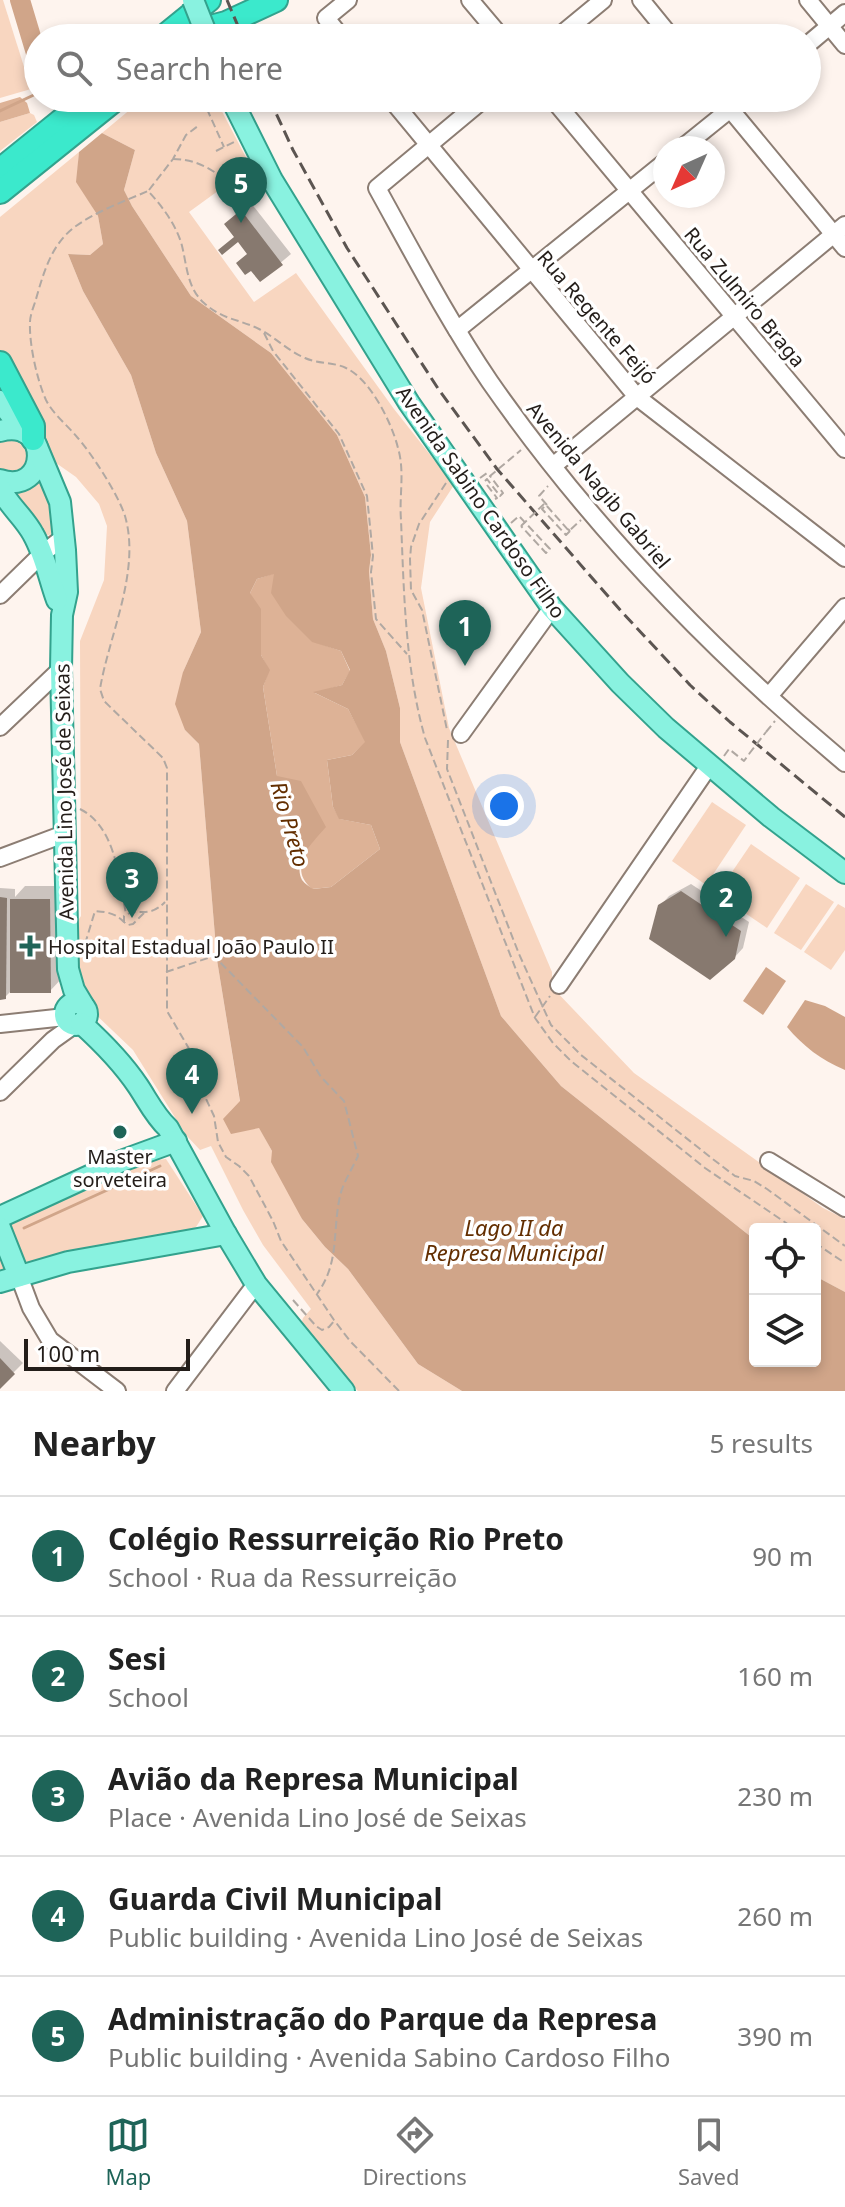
<!DOCTYPE html>
<meta charset="utf-8">
<style>
:root{--surface:#fff;--page:#f6f6f6;--text:#222;--muted:#767676;--line:#e0e0e0;--accent:#1e6458}
body{margin:0;font-family:"Noto Sans",sans-serif;background:var(--page);color:var(--text)}
.controls{position:absolute;right:24px;bottom:24px;display:grid;overflow:hidden;border-radius:8px;box-shadow:0 4px 12px #0003}
.controls button{width:72px;height:72px;display:grid;place-items:center;padding:0;border:0;border-bottom:2px solid var(--line);background:var(--surface);color:var(--text);font:40px sans-serif}
.compass{position:absolute;left:653px;top:136px;width:72px;height:72px;border-radius:50%;background:var(--surface);box-shadow:0 4px 12px #0003;rotate:225deg}
.scale{position:absolute;left:24px;bottom:20px;width:166px;box-sizing:border-box;padding-left:8px;border:4px solid #231d19;border-top:0;font-size:22px;line-height:28px;white-space:nowrap;color:#231d19;-webkit-text-stroke:6px #fff;paint-order:stroke}
.you{position:absolute;left:504px;top:806px;width:28px;height:28px;margin:-20px;border:6px solid #fff;border-radius:50%;background:#1a73e8;box-shadow:0 0 0 12px #1a73e833}
.badge{display:grid;place-items:center;width:52px;height:52px;border-radius:50%;background:var(--accent);color:#fff;font-size:26px;font-weight:700}
.pin{position:absolute;translate:-50% -66px;filter:drop-shadow(0 2px 4px #0008)}
.pin::after{content:'';position:absolute;top:42px;width:28px;height:24px;background:inherit;clip-path:polygon(0 0,100% 0,50% 100%)}
.list{margin:0;padding:0;list-style:none}
h2{display:flex;justify-content:space-between;align-items:center;height:104px;margin:0;padding:0 32px;font-size:34px}
h2 small{font-size:26px;font-weight:400;color:var(--muted)}
.list li{display:grid;grid-template-columns:52px 1fr auto;gap:24px;align-items:center;box-sizing:border-box;height:120px;padding:0 32px;border-top:2px solid var(--line)}
.list b{display:block;font-size:30px;white-space:nowrap}
.list p{margin:0;font-size:26px;white-space:nowrap;color:var(--muted)}
.list em{font-size:26px;font-style:normal;color:var(--muted)}
.icon{flex:none;width:44px;height:44px;fill:none;stroke:currentColor;stroke-width:2;stroke-linecap:round;stroke-linejoin:round}
.map{position:relative;flex:none;width:845px;height:1391px;overflow:hidden}
.search{position:absolute;background:var(--surface);box-shadow:0 4px 12px #0003;left:24px;right:24px;top:24px;height:88px;display:flex;align-items:center;gap:20px;box-sizing:border-box;padding:0 28px;border-radius:44px;color:var(--muted);font-size:30px}
.sheet{height:704px;background:var(--surface)}
nav{display:flex;justify-content:space-around;align-items:center;box-sizing:border-box;height:112px;border-top:2px solid var(--line);background:var(--surface);font-size:22px;color:var(--muted)}
nav a{display:grid;justify-items:center;gap:4px}
nav .on{color:var(--accent)}
.map>svg:first-child{display:block}
</style>
<div class="map">
<svg width="845" height="1391" viewBox="0 0 845 1391">
<rect width="100%" height="100%" fill="#fef4ee"/>
<g fill="#f8d6c0">
<polygon points="0,0 3,0 31,89 0,98"/>
<polygon points="144,98 215,98 251,167 189,212 254,302 296,273 394,409 454,485 430,522 421,588 449,728 552,972 552,987 634,1073 823,1208 845,1219 845,1292 815,1276 815,1229 755,1229 755,1240 561,1086 501,1016 400,742 400,708 386,651 373,619 369,571 371,555 365,497 337,435 271,353 191,296 132,206 124,190 135,150 102,133"/>
<polygon points="30,113 34,115 37,122 0,151 0,122"/>
<polygon points="79,152 77,182 98,216 103,244 90,255 68,254 83,291 131,375 156,453 187,521 201,632 183,672 185,730 199,744 217,960 240,1102 259,1127 272,1151 302,1219 325,1247 348,1269 418,1364 462,1391 358,1391 352,1385 301,1325 303,1318 311,1309 263,1245 243,1210 211,1146 200,1150 186,1135 133,1050 91,1010 77,973 77,922 81,916 80,641 104,580 107,526 99,504 76,477 56,463 38,422 0,352 0,217"/>
<polygon points="0,438 26,441 31,459 18,474 0,471"/>
<polygon points="41,470 56,530 49,535 41,535 11,492"/>
<polygon points="712,802 746,825 706,885 672,861"/>
<polygon points="751,844 800,878 767,928 717,894"/>
<polygon points="806,884 834,902 801,950 774,933"/>
<polygon points="838,904 845,908 845,950 831,970 804,952"/>
<polygon points="166,1159 203,1216 196,1227 179,1237 0,1275 0,1229 149,1161"/>
</g>
<g fill="#ddb296">
<polygon points="20,97 27,103 30,113 0,122 0,103"/>
<path d="M275,573L312,641L341,651L350,671L342,685L315,693L348,709L366,742L352,755L327,760L333,807L340,819L371,825L380,849L331,887L312,889C300,878 299,870 304,855L277,776L263,687L269,670L261,655L250,593L257,579Z"/>
</g>
<g fill="#d0a589" fill-rule="evenodd">
<path d="M102,133L135,150L124,190L132,206L191,296L271,353L337,435L365,497L371,555L369,571L373,619L386,651L400,708V742L501,1016L561,1086L755,1240V1361H815V1276L845,1292V1391H462L418,1364L348,1269L325,1247L302,1219L271,1162L272,1151L259,1128L231,1134L223,1119L240,1101L217,960L199,744L185,730L175,704L183,672L201,632L187,521L156,453L131,375L83,291L68,254L90,255L103,244L98,216L76,182L79,152ZM274,574L271,593L286,616L312,642L341,651L350,670L342,685L313,692L348,709L365,742L352,755L327,760L333,807L339,819L371,825L380,849L331,887L313,889C309,886 305,884 302,880C292,861 315,840 326,827L301,781L277,776L263,687L270,670L261,655V609L250,593L257,579Z"/>
<polygon points="766,967 786,981 763,1015 743,1001"/>
<path d="M805,1000L825,1006L845,1017V1070C821,1060 803,1046 787,1027Z"/>
</g>
<g fill="#0003">
<polygon points="251,203 291,254 260,280 249,253 236,236 235,215"/>
<polygon points="691,884 749,922 743,948 734,958 660,906 669,896"/>
<polygon points="25,886 63,886 63,977 50,991 11,991 5,997 0,998 0,888 15,889 15,897"/>
<polygon points="0,1341 23,1363 0,1386"/>
</g>
<g fill="none" stroke-linecap="round" stroke-linejoin="round">
<g stroke="#d0a589" stroke-width="3">
<polyline points="0,111 38,93"/>
<polyline points="24,1228 160,1166"/>
</g>
<polyline stroke="#d0a589" stroke-width="20" points="20,0 38,60"/>
</g>
<g fill="#87796f">
<polygon points="241,210 283,265 260,282 251,271 245,275 236,263 247,254 238,242 222,255 218,250 234,237 224,224"/>
<polygon points="681,891 741,931 735,959 710,980 649,939 658,905"/>
<polygon points="0,897 7,898 6,999 0,1000"/>
<polygon points="10,899 50,899 51,993 10,993"/>
<polygon points="0,1358 15,1374 0,1389"/>
</g>
<g fill="none" stroke-linecap="round" stroke-linejoin="round">
<defs>
<g id="minor">
<polyline points="470,0 502,38"/>
<polyline points="641,0 672,38"/>
<polyline points="808,0 845,45"/>
<polyline points="342,38 326,18 348,0"/>
<polyline points="557,38 603,0"/>
<polyline points="807,45 845,13"/>
<polyline points="390,98 637,397 845,558"/>
<path d="M485,98L377,188C413,253 448,320 490,382C589,524 712,652 845,763"/>
<polyline points="552,98 845,449"/>
<polyline points="721,98 845,248"/>
<polyline points="682,148 744,98"/>
<polyline points="457,330 665,162"/>
<polyline points="553,466 845,225"/>
<polyline points="0,595 42,554 64,537"/>
<polyline points="769,696 845,607"/>
<polyline points="0,727 61,669"/>
<polyline points="461,734 552,608"/>
<polyline points="0,858 64,834"/>
<polyline points="559,985 709,766"/>
<polyline points="0,1024 65,1017"/>
<polyline points="0,1092 53,1040 74,1025"/>
<polyline points="769,1161 845,1208"/>
<polyline points="19,1276 31,1308 50,1340 117,1391"/>
<polyline points="175,1391 256,1284"/>
</g>
<g id="major">
<polyline points="231,98 272,180 409,403 552,608 620,683 666,728 771,817 845,873"/>
<polyline points="0,401 24,432"/>
<path d="M0,431C52,417 49,496 0,480"/>
<polyline points="37,447 60,502 65,550 67,592 62,615 61,669 68,969 74,990 83,1005"/>
<path d="M0,488C8,505 24,517 33,534C45,555 49,578 57,600"/>
<circle cx="76" cy="1014" r="11"/>
<path d="M81,1023C102,1042 122,1062 138,1086C148,1101 155,1116 168,1128L226,1234L256,1284L344,1391"/>
<polyline points="0,1217 124,1160 176,1141"/>
<polyline points="0,1228 19,1276"/>
<polyline points="0,1282 68,1262 226,1234"/>
</g>
<g id="highway">
<polyline points="203,29 226,23 276,0"/>
<polyline points="162,38 209,0"/>
<polyline points="0,170 89,98"/>
<polyline points="0,192 117,98"/>
<polyline points="0,363 33,426 33,439"/>
</g>
</defs>
<use href="#minor" stroke="#8c7d73" stroke-width="20"/>
<use href="#major" stroke="#33a28d" stroke-width="24"/>
<use href="#highway" stroke="#33a28d" stroke-width="26"/>
<g stroke="#b0a8a2" stroke-width="2" stroke-dasharray="8 4" stroke-linecap="butt">
<polyline points="265,38 292,34 313,25"/>
<polyline points="202,98 224,147"/>
<polyline points="216,151 236,141"/>
<path d="M173,159C206,159 224,180 249,198"/>
<polyline points="149,190 173,159 186,135 198,126"/>
<polyline points="264,333 273,351 339,434 367,496 373,556 371,572 376,619 407,654"/>
<polyline points="480,478 487,473 490,476 521,450"/>
<polyline points="485,481 487,479 500,496 503,493 490,476"/>
<polyline points="446,483 419,524 411,547 410,559 411,590 422,610 447,730"/>
<polyline points="487,485 497,498 495,499"/>
<polyline points="547,505 539,496 548,486"/>
<polyline points="511,523 519,516 550,549 546,553 521,526"/>
<polyline points="570,531 566,535 542,509 546,505 569,531 581,520"/>
<polyline points="766,732 775,721"/>
<polyline points="448,740 447,769 519,954 551,1025 581,1055 714,1160 735,1176 754,1181 767,1189 845,1246"/>
<polyline points="724,756 729,749 744,761 749,754"/>
<path d="M80,809C116,827 119,879 126,914"/>
<path d="M144,913L133,924L128,925L124,922V916C139,906 147,920 165,902"/>
<path d="M85,944L95,911C107,912 115,913 124,922"/>
<path d="M166,972L214,956L303,1047L321,1077L344,1101L358,1156C352,1169 343,1183 340,1196C332,1233 340,1262 317,1294"/>
<polyline points="535,1017 550,996"/>
<polyline points="815,1243 845,1263"/>
<polyline points="293,1300 316,1326 322,1330 329,1327 334,1321"/>
<path d="M399,1391L350,1341L334,1320L281,1241L273,1221L249,1176L239,1166L226,1157L218,1142L214,1116L201,1088L195,1059L167,1011V768L163,758L104,701L100,689C109,635 141,571 125,516C118,494 92,454 77,437C67,425 53,414 46,400C37,380 29,344 30,322C30,315 34,306 36,299C44,271 52,243 76,226C97,211 125,201 148,191C162,206 174,222 181,242C187,263 186,287 204,303C223,320 239,319 259,329C275,337 288,351 305,358C318,364 334,362 346,368C370,379 392,423 398,448C405,472 399,496 401,520C404,593 405,667 425,738L535,1018L553,1043L571,1061L705,1168L795,1229"/>
</g>
<use href="#minor" stroke="#fff" stroke-width="16"/>
<use href="#major" stroke="#89f2e0" stroke-width="20"/>
<use href="#highway" stroke="#3be9cc" stroke-width="22"/>
<g stroke="#5c5551" stroke-width="3" stroke-dasharray="12 6" stroke-linecap="butt">
<polyline points="227,0 243,38"/>
<polyline points="269,98 293,150 347,248 439,390 497,469 621,611 690,685 730,722 845,817"/>
</g>
<defs>
<polyline id="major-bridge" points="193,0 208,38"/>
</defs>
<use href="#major-bridge" stroke="#33a28d" stroke-width="24" stroke-linecap="butt"/>
<g stroke="#b0a8a2" stroke-width="2" stroke-dasharray="8 4" stroke-linecap="butt">
<polyline points="521,526 545,503"/>
<polyline points="568,529 570,531"/>
<polyline points="749,754 766,732"/>
</g>
<use href="#major-bridge" stroke="#89f2e0" stroke-width="20"/>
</g>
<g fill="#1e6458" stroke="#fff" stroke-width="3">
<path d="M26 934h8v8h8v8h-8v8h-8v-8h-8v-8h8z"/>
<circle cx="120" cy="1132" r="8"/>
</g>
<g text-anchor="middle" dominant-baseline="central" stroke-width="7" stroke-linejoin="round" paint-order="stroke">
<g font-size="20" fill="#231d19" stroke="#fff">
<text transform="translate(745 297) rotate(50)">Rua Zulmiro Braga</text>
<text transform="translate(597 317) rotate(49)">Rua Regente Feijó</text>
<text transform="translate(599 485) rotate(50)">Avenida Nagib Gabriel</text>
<text transform="translate(481 502) rotate(55)">Avenida Sabino Cardoso Filho</text>
<text transform="translate(64 792) rotate(-91)">Avenida Lino José de Seixas</text>
</g>
<g font-size="20" fill="#231d19" stroke="#fff" text-anchor="start">
<text x="48" y="946">Hospital Estadual João Paulo II</text>
<text x="120" y="1156" text-anchor="middle">Master<tspan x="120" dy="23">sorveteira</tspan></text>
</g>
<g font-size="22" font-style="italic" fill="#632e00" stroke="#fff">
<text transform="translate(291 824) rotate(74)">Rio Preto</text>
<text x="514" y="1227">Lago II da<tspan x="514" dy="25">Represa Municipal</tspan></text>
</g>
</g>
</svg>
<div class="controls">
<button><svg class="icon" aria-label="locate" viewBox="0 0 24 24"><circle cx="12" cy="12" r="6"/><path d="M12 2v4M12 18v4M2 12h4M18 12h4"/></svg></button>
<button><svg class="icon" aria-label="layers" viewBox="0 0 24 24"><path d="M12 4l9 5-9 5-9-5zM3 14l9 5 9-5"/></svg></button>
</div>
<svg class="compass" viewBox="-18 -18 36 36"><path d="M0-13l5 13h-10z" fill="#e53935"/><path d="M0 13l5-13h-10z" fill="#767676"/></svg>
<div class="scale">100 m</div>
<div class="you"></div>
<div class="pin badge" style="left:465px;top:666px">1</div>
<div class="pin badge" style="left:726px;top:937px">2</div>
<div class="pin badge" style="left:132px;top:918px">3</div>
<div class="pin badge" style="left:192px;top:1114px">4</div>
<div class="pin badge" style="left:241px;top:223px">5</div>
<div class="search"><svg class="icon" aria-label="search" viewBox="0 0 24 24"><circle cx="10" cy="10" r="6"/><path d="M15 15l6 6"/></svg>Search here</div>
</div>
<section class="sheet">
<h2>Nearby<small>5 results</small></h2>
<ul class="list">
<li><span class="badge">1</span><div><b>Colégio Ressurreição Rio Preto</b><p>School · Rua da Ressurreição</p></div><em>90 m</em></li>
<li><span class="badge">2</span><div><b>Sesi</b><p>School</p></div><em>160 m</em></li>
<li><span class="badge">3</span><div><b>Avião da Represa Municipal</b><p>Place · Avenida Lino José de Seixas</p></div><em>230 m</em></li>
<li><span class="badge">4</span><div><b>Guarda Civil Municipal</b><p>Public building · Avenida Lino José de Seixas</p></div><em>260 m</em></li>
<li><span class="badge">5</span><div><b>Administração do Parque da Represa</b><p>Public building · Avenida Sabino Cardoso Filho</p></div><em>390 m</em></li>
</ul>
</section>
<nav>
<a class="on"><svg class="icon" aria-label="map" viewBox="0 0 24 24"><path d="M3 6l6-2 6 2 6-2v14l-6 2-6-2-6 2zM9 4v14M15 6v14"/></svg>Map</a>
<a><svg class="icon" aria-label="directions" viewBox="0 0 24 24"><path d="M12 3l9 9-9 9-9-9zM9 14v-3h6M13 9l2 2-2 2"/></svg>Directions</a>
<a><svg class="icon" aria-label="saved" viewBox="0 0 24 24"><path d="M7 4h10v16l-5-4-5 4z"/></svg>Saved</a>
</nav>
